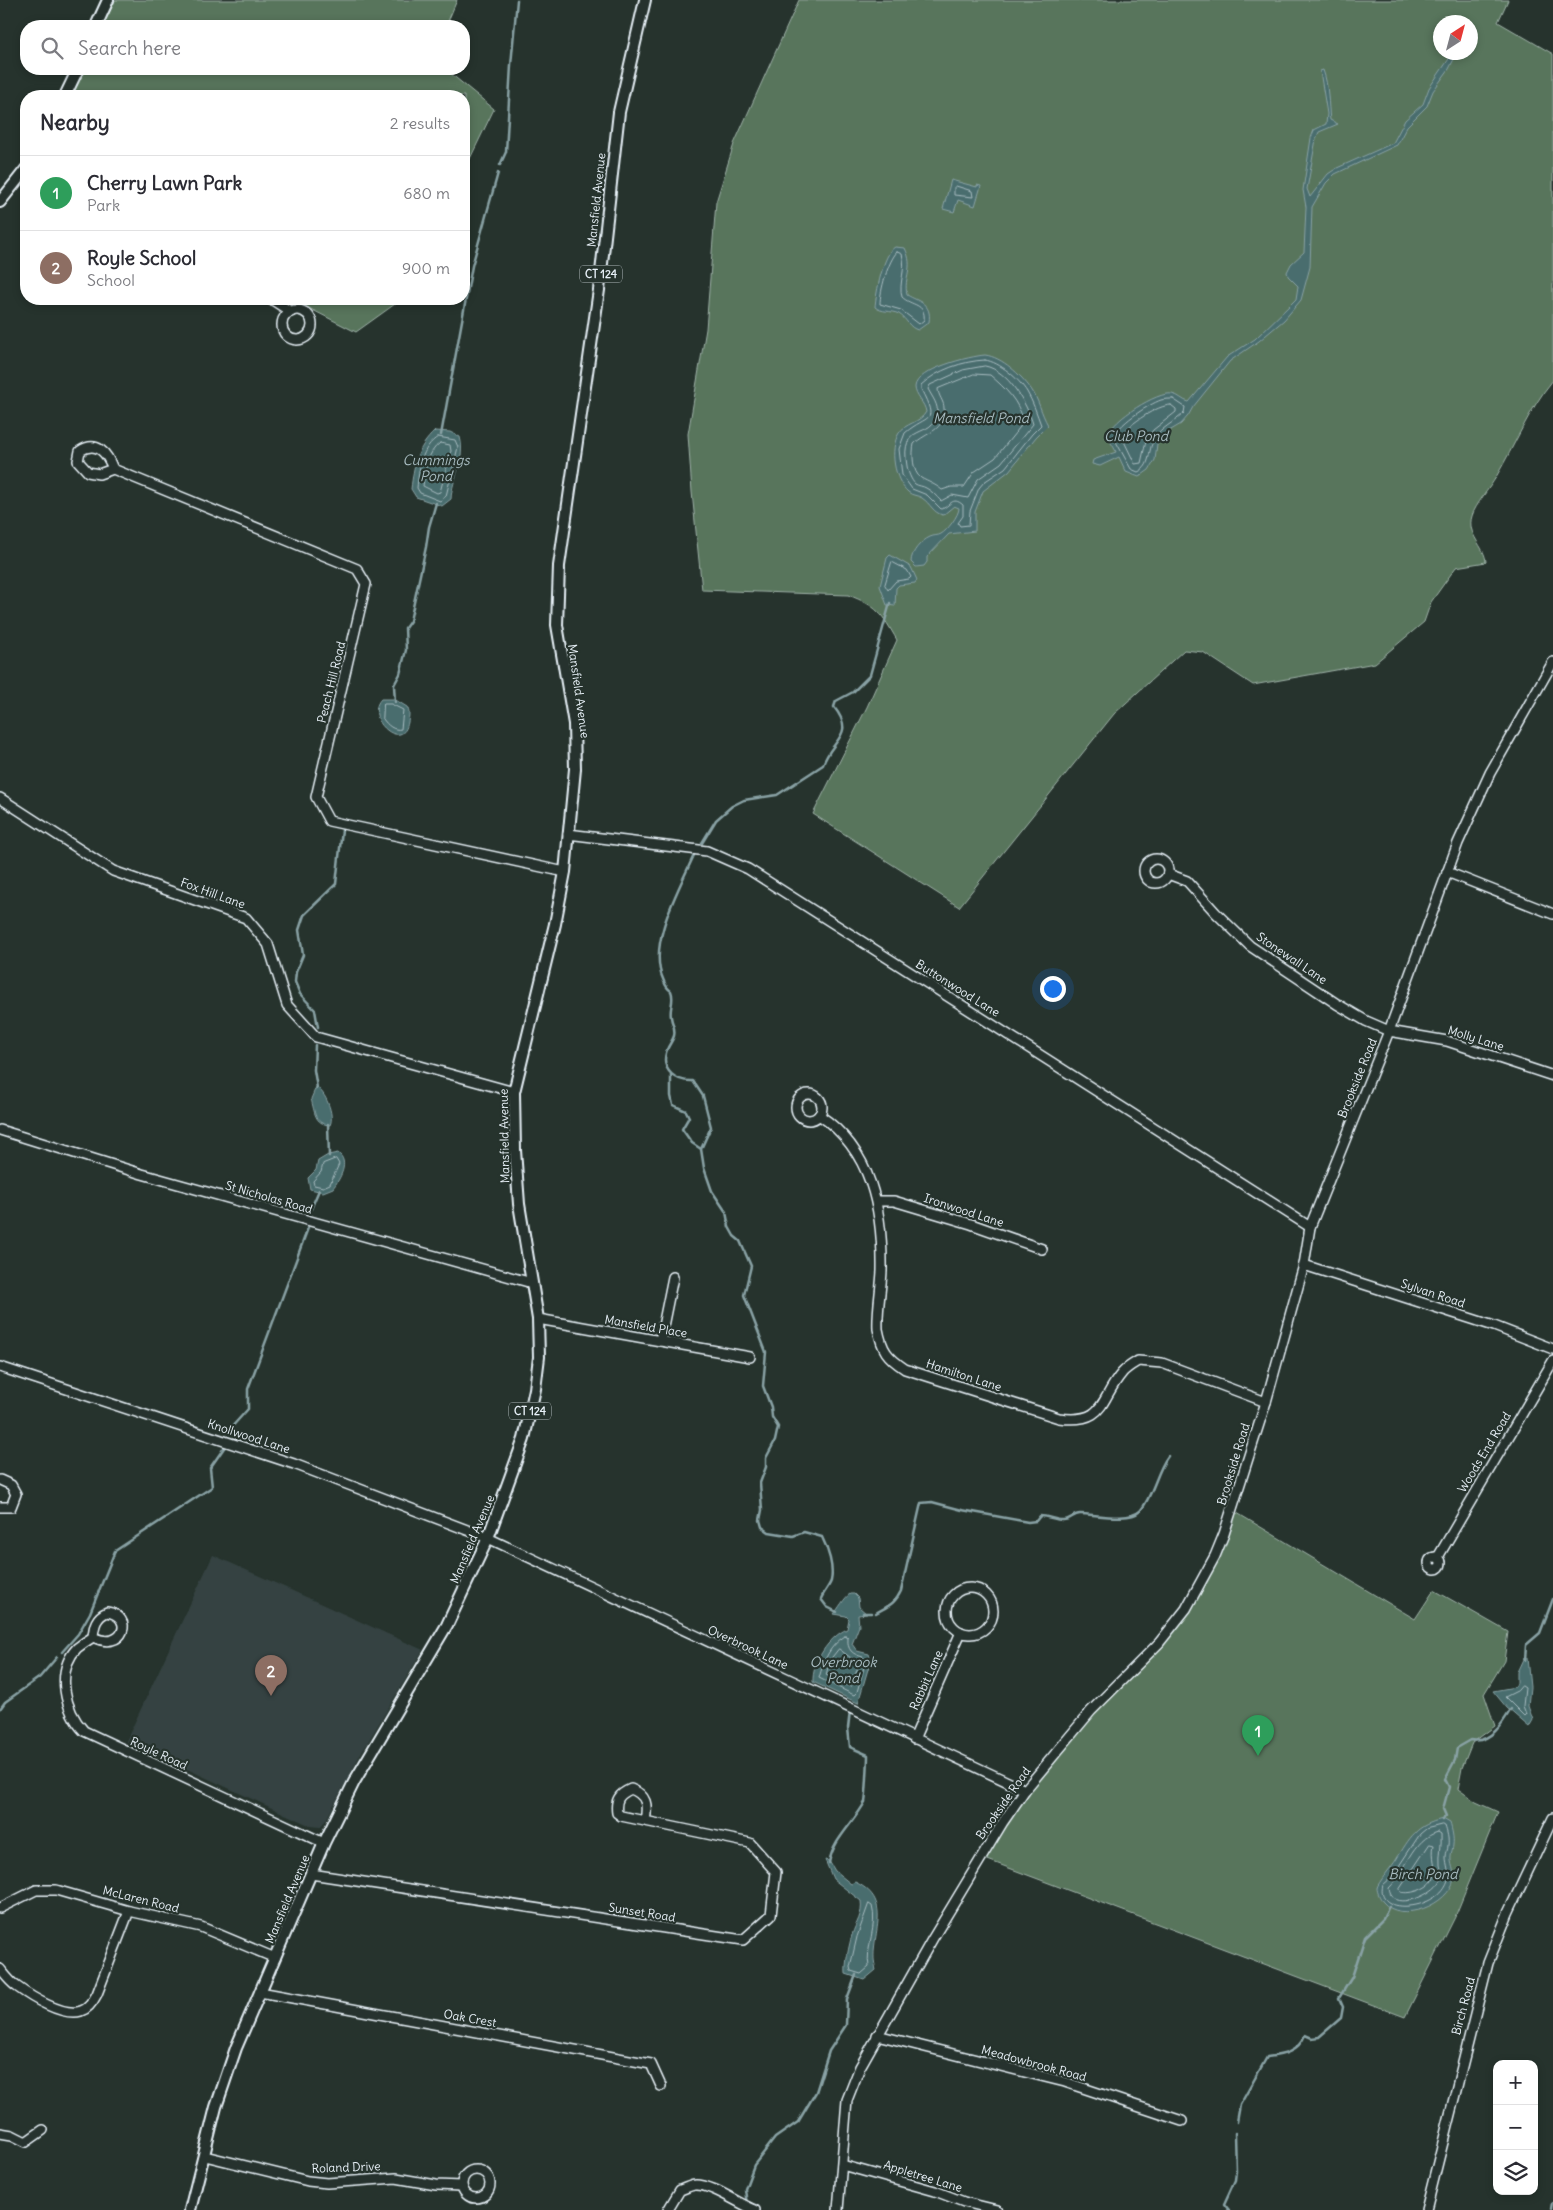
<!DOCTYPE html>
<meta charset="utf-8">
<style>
:root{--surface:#fff;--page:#f7f7f7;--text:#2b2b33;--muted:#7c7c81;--line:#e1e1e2;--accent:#0f766e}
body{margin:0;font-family:Delius,sans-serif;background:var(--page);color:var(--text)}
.controls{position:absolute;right:15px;bottom:15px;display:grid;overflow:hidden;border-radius:10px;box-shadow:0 2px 8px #0003}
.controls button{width:45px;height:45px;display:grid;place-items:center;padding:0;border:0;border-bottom:1px solid var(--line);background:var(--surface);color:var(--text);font:25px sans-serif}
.compass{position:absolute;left:1433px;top:15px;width:45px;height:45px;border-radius:50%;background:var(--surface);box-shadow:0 2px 8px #0003;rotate:36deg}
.you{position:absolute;left:1052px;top:988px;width:18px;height:18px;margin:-12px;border:4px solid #fff;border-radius:50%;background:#1a73e8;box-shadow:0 0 0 8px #1a73e833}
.badge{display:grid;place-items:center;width:32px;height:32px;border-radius:50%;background:var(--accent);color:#fff;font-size:16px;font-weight:700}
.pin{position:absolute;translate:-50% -41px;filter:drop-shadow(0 1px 2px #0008)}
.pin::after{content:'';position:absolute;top:26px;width:18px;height:15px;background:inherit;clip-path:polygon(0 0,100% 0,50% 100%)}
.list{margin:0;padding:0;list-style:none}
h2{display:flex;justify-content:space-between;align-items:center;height:65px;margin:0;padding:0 20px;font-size:21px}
h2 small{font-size:16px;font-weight:400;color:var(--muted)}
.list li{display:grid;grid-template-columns:32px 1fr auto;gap:15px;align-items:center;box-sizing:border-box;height:75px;padding:0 20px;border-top:1px solid var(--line)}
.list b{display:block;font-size:19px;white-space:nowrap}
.list p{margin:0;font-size:16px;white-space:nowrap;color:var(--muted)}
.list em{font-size:16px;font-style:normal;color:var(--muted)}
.icon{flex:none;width:28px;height:28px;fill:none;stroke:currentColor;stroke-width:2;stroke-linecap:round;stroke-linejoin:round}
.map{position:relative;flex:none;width:1553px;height:2210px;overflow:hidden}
.search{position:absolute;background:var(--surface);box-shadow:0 2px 8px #0003;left:20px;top:20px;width:450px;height:55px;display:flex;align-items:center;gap:12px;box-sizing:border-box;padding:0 18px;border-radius:20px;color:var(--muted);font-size:19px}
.panel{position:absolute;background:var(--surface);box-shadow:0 2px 8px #0003;left:20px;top:90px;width:450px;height:215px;border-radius:20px}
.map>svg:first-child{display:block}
</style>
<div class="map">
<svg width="1553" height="2210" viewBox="0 0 1553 2210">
<rect width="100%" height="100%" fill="#26332d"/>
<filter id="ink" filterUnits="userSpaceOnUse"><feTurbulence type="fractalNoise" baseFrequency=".02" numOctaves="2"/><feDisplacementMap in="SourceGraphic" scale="10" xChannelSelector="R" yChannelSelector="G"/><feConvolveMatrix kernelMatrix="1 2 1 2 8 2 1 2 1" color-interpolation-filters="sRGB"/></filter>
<g filter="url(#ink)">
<polygon fill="#354342" points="213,1555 423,1650 359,1757 326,1820 320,1827 311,1826 126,1741"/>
<g fill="#58755c" stroke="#a0b3aa" fill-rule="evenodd">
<polygon points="115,0 457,0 446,26 103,26"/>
<path d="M799,0H1508L1498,22L1553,54V380C1529,409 1515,445 1496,477C1490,488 1475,505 1472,516C1466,535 1485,546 1486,562L1456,567L1431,602L1424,622L1375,663L1253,685L1203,652L1184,650L1114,714L959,907L813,814L867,707L897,640C882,614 878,606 848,595L702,590L692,492L688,434L706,329L716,202L734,144ZM1440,22H1470V52H1440Z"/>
<polygon points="84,69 445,69 494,109 464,171 464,96 72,96"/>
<polygon points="291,299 402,299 356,332"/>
<polygon points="1232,1510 1415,1619 1434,1590 1508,1632 1504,1661 1484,1694 1495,1726 1472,1743 1462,1768 1458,1789 1476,1802 1498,1812 1455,1917 1405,2017 977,1856 1006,1805 1088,1712 1163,1631 1194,1593"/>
</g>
<g fill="#496d6e" stroke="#89a2a5">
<path d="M1453,53H1457L1449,69L1433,91L1427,106L1407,126L1397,145L1335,174L1326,183L1312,207L1310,267L1301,300L1284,320L1259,341L1230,361L1193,407L1188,416L1181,424L1164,434L1157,444L1155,460L1149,470L1139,477L1126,472L1119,457L1100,466L1092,464L1093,460L1116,452C1114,446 1108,441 1109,434C1112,420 1158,391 1172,394C1179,395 1183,401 1189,402L1227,357L1255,339L1291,304L1296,299L1298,286L1288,276L1287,272L1291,264L1304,252L1306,207L1303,190L1311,138L1314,130L1326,124L1327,114L1320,71L1323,70C1329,86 1328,104 1330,120L1338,124L1319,132L1316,139L1307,189L1310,197L1328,174L1337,168L1393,143L1405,120L1423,104L1429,88Z"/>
<polygon points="951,180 977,187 977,185 981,186 975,206 958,200 954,212 943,209"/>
<path d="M895,247L905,248C915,269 903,276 907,295C919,302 932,303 929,322L918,330C909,328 907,319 899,314C891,310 882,313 875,307C876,294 883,253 895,247Z"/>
<path d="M985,355C1002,357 1021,375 1031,389C1039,400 1041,413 1048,425L1036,437L1009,471L983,491L975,512V531L949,534L927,557V562L924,566L916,567L911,562C911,552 921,541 930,537C934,535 938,536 941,534C947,531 959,515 959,508L954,506L943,515C933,513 931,504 922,498C918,495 912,496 908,492C894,480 889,449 899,433C905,423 920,423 926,412C925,403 915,396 915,387C916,369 971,356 985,355Z"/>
<path d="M435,431L450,432L460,437C466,459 452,478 451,499L442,506L416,497L411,489C414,465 416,449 435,431Z"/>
<polygon points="890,555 911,567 917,580 915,583 899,585 896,588 895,606 887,605 880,586 887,558"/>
<path d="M381,699H394L407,707C410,712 409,716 408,722C403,753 363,718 381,699Z"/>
<path d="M316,1087C325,1091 335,1115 330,1125C314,1124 315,1112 311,1099Z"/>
<path d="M338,1153C350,1162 340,1179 333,1188L323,1192L310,1189L308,1178L316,1170L318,1161L328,1155Z"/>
<path d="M850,1594H854L858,1598L859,1607L867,1614L858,1615L859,1626L852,1644L857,1651L869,1654L871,1659L858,1703L813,1682C812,1662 829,1637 847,1629L849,1619L846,1616L834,1614C838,1609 845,1597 850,1594Z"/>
<polygon points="1524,1657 1527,1658 1530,1687 1528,1706 1533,1720 1529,1727 1507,1708 1493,1691 1515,1687 1517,1683 1517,1672"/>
<path d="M1443,1819L1450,1823C1452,1830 1454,1838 1453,1845C1453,1849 1451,1852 1451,1856C1450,1864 1455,1871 1454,1879C1449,1905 1401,1924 1383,1902C1380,1898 1377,1892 1377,1888C1377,1884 1393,1865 1396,1860C1410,1837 1416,1825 1443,1819Z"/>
<path d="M825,1860L829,1861L835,1871L851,1884L855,1882C898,1902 866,1939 876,1970L864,1980L846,1974C845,1964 849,1945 852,1935C856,1922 863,1915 861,1901L833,1879Z"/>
</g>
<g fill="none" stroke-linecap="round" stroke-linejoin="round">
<g stroke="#a8bcc1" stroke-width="1">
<polygon points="956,186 972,191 973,197 954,195 954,188"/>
<path d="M897,252L902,254C907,270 898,282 902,297C911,306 926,303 924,320L919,324L901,310L880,304C880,291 888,261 897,252Z"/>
<path d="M985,360C1000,362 1019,379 1027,392C1033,402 1037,414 1041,425L1032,434L1005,468L984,482L979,488L970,511L969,525L960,526L958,523L963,516V505C952,495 950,507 941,509L927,495L912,489L902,475L899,449L905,433C928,413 939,425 921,389V385C937,370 963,361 985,360Z"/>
<path d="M985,366C1008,370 1027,404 1033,424L1001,463L978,479L968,498L952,495L941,501C936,496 932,491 926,488C923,486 918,486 915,484C911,480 908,472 907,466C899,421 932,440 937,414C939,405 932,397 928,389L930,385L963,370Z"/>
<path d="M974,374L990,375C1006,389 1018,400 1024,422L995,458L974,472L964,487H951L942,490C935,484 928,482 921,478C912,472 912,453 914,444C926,432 946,431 944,408C944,401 938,396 938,389Z"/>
<path d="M1173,399L1185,407L1184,413C1174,423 1161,427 1154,440C1147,451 1152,466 1138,472L1131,469L1114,438C1115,426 1149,404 1161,400C1164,399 1169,399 1173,399Z"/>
<path d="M1171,405L1176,409V412L1153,430L1146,441L1141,463L1135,464L1121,435C1130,424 1157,405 1171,405Z"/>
<path d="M438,437L455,440L458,447L446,496L440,501L420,493L417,488C419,469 421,447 438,437Z"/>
<path d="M440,443L450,445L451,451L440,492L437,493L423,486C425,471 427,452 440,443Z"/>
<polygon points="892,562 907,570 911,577 909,579 896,581 888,590 885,585"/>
<path d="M384,704H391L403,710L401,729C394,731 387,725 383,719Z"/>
<polygon points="336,1159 339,1164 330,1184 323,1187 314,1185 313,1181 321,1172 323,1164"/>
<path d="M845,1636L848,1638C847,1650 852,1654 863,1657L866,1660L857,1692L854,1695L819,1678C824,1660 829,1646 845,1636Z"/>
<polygon points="839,1649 859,1664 851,1687 826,1675 830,1660"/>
<polygon points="1522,1686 1525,1688 1523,1706 1526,1714 1524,1716 1505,1697 1517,1691"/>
<path d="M1442,1825L1445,1826C1447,1832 1449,1839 1448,1845C1448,1850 1446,1852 1446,1857C1446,1864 1450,1872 1448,1880C1438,1912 1374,1916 1383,1885L1391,1878L1420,1834L1426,1829Z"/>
<path d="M1438,1832L1441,1834C1442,1845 1439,1854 1440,1865C1441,1871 1444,1874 1441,1880C1434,1895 1391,1914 1389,1888C1407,1871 1412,1839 1438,1832Z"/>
<path d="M1430,1844L1434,1845C1431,1856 1437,1868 1434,1877C1431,1888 1411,1895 1401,1892L1400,1889Z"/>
<path d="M869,1904L872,1906C878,1926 865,1947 869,1967L861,1974L851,1971L850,1967L857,1937Z"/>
</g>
<g stroke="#89a2a5" stroke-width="2.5">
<polyline points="500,165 506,152 511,65 517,0"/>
<polyline points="441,435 472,266 498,173"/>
<polyline points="395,702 394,685 400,674 406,650 405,628 410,621 426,547 429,527 436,503"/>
<path d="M702,843L716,820L732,806L744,800L777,795L823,765C831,739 857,736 834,707L836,701L853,692L870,675L890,603"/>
<path d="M694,855C680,887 647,944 663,979C665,984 666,988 671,991C675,1000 669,1008 671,1017C672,1025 676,1027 674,1036C672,1042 667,1047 666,1053C661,1071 677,1082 693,1081L703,1096L711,1127L701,1149L704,1168L712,1191L726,1212L729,1227L734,1236L740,1241L751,1266L744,1295L766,1352L763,1386L771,1407L772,1417L778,1427L775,1441L766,1458V1467L760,1483L762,1510L760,1520L762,1527L769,1532L793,1536L804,1532L822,1537C828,1549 834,1567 831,1581C829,1587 823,1593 821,1599L827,1607L837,1612"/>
<polyline points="318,1027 315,1010 300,994 295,982 296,972 303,955 299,930 304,915 336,884 342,830"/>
<polyline points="315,1045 314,1070 317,1088"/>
<polyline points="671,1075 671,1096 673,1105 686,1111 689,1117 682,1129 692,1143 701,1149"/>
<polyline points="328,1124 329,1156"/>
<polyline points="310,1211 319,1190"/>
<polyline points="229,1430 248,1409 248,1389 308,1228"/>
<polyline points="863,1613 872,1613"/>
<path d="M876,1613C888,1606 895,1604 901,1591L921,1503L932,1502L962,1510L1028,1522L1036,1521L1040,1516C1048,1516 1055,1520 1062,1520C1070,1521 1073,1514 1080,1514C1095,1514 1129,1522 1140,1511C1153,1497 1156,1472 1168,1456"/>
<polyline points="62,1652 78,1634 90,1613 115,1551 212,1487 210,1468 226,1445"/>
<polyline points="1525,1660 1526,1645 1540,1633 1553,1599"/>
<polyline points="0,1709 5,1702 40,1677 57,1657"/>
<path d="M1442,1820L1446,1816L1443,1809L1449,1787L1445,1779L1455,1760L1457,1748L1471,1740C1490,1744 1503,1723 1511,1709"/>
<path d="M829,1863C833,1839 854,1823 865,1802C866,1799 868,1761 868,1755L850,1747L848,1728L850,1711"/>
<path d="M1237,2122L1240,2105L1267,2057C1284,2055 1298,2052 1305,2035L1312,2038L1319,2037L1341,2018L1343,2007L1339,1998L1352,1977L1365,1937L1383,1919L1389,1906"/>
<polyline points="747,2205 745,2189 754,2165 775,2138 798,2122 816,2092 829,2051 846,2025 847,1999 856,1975"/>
<polyline points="1229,2210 1224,2204 1235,2180 1236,2171 1235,2133"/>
<polyline points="1552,2210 1553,2204"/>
</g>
<defs>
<g id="minor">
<polyline points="271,299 291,312"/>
<circle cx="297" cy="325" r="15"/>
<path d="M113,469C107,453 97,440 80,451L78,461L88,472L99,474L113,469L357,569L366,584L316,797L329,821L565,872"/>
<polyline points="0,798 113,871 246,918 268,944 287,1005 316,1037 514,1092"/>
<polyline points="568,834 707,851 748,869 1310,1227"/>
<circle cx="1156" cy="871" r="12"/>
<polyline points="1447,872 1553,914"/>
<polyline points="1168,874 1187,881 1216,913 1250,946 1337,1004 1366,1021 1389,1031 1447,1041 1553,1076"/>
<circle cx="809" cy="1107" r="13"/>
<path d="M819,1115C872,1150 883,1211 882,1271C881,1291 877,1310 878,1329C882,1350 887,1357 905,1369L1059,1418C1106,1424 1099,1400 1122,1373C1126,1368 1133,1364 1138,1361L1162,1363L1266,1402"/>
<polyline points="0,1130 142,1174 532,1283"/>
<polyline points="877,1201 894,1201 904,1204 971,1224 1042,1249"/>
<polyline points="1304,1265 1494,1326 1553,1349"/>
<polyline points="538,1319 750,1357"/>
<polyline points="660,1341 673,1277"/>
<polyline points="0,1367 294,1464 488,1538 1025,1790"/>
<polyline points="0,1480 11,1485 16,1494 11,1507 0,1507"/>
<circle cx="1435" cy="1563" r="6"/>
<polyline points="1438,1557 1553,1361"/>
<circle cx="970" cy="1611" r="23"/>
<path d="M107,1612C135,1616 124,1652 93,1637C94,1625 96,1617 107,1612Z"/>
<path d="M93,1637C88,1640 82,1644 77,1648C55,1671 65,1711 84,1731L324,1843"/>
<polyline points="914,1739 961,1632"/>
<path d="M311,1874L743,1940L771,1915L776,1872L750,1843L621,1816L617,1813C615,1800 619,1794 631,1789C647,1795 648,1805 645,1821"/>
<polyline points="0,1908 36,1890 56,1890 129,1911 201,1927 275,1958"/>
<path d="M0,1969C5,1975 10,1982 16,1986C31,1997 63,2017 81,2011C88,2009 94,2000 97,1994L129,1911"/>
<polyline points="260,1992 651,2064 661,2086"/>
<polyline points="877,2035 1065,2082 1182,2121"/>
<polyline points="0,2133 12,2135 26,2142 43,2130"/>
<polyline points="205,2156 308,2181 327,2183 396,2178 436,2185 461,2186"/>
<polyline points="842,2165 935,2191 964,2202 997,2210"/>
<circle cx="476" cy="2184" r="14"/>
<path d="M668,2210L680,2190C684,2189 691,2185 695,2185C712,2184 739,2204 755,2210"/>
<polyline points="838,2210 847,2100 860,2067 933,1938 1003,1822 1025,1790 1091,1711 1159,1643 1186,1609 1215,1556 1224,1534 1266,1402 1304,1265 1310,1227 1389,1031 1458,843 1490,773 1553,662"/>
<polyline points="1426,2210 1488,1963 1508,1913 1553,1818"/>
</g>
<g id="major">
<polyline points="96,26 108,0"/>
<polyline points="65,96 78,69"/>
<polyline points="0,202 26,169"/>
<polyline points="190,2210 216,2107 236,2048 324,1843 354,1782 447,1625 488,1538 524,1439 535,1389 539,1357 538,1319 519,1204 515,1150 514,1092 555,924 565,872 575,769 574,724 557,625 559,566 599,290 619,112 645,0"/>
</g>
</defs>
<use href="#minor" stroke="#e8f1f8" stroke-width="12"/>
<use href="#major" stroke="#e8f1f8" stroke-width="14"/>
<use href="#minor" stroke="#26332d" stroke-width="9"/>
<use href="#major" stroke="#26332d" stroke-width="10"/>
</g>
</g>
<g text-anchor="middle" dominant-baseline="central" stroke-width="4.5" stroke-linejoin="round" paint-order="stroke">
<g fill="#26332d" stroke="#aeb8bb" stroke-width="1">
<rect x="580" y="265.5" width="42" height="17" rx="4"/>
<rect x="509" y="1402.5" width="42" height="17" rx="4"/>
</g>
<g font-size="11" font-weight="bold" fill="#e8f1f8">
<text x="601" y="274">CT 124</text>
<text x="530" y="1411">CT 124</text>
</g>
<g font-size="12" fill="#e8f1f8" stroke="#26332d">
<text transform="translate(596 200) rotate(-84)">Mansfield Avenue</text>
<text transform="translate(331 682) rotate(-76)">Peach Hill Road</text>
<text transform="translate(579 691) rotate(82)">Mansfield Avenue</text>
<text transform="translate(213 893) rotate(20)">Fox Hill Lane</text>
<text transform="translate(1292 958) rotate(34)">Stonewall Lane</text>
<text transform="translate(958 988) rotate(32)">Buttonwood Lane</text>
<text transform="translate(1476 1038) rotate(17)">Molly Lane</text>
<text transform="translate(1357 1078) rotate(-68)">Brookside Road</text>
<text transform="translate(504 1136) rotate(-91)">Mansfield Avenue</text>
<text transform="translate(269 1197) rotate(16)">St Nicholas Road</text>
<text transform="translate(964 1210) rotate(18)">Ironwood Lane</text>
<text transform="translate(1433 1293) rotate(18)">Sylvan Road</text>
<text transform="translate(646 1326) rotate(10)">Mansfield Place</text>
<text transform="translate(964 1375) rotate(18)">Hamilton Lane</text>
<text transform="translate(249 1436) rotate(18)">Knollwood Lane</text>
<text transform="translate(1484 1452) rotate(-59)">Woods End Road</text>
<text transform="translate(1233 1464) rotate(-73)">Brookside Road</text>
<text transform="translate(472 1539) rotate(-67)">Mansfield Avenue</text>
<text transform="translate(748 1647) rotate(25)">Overbrook Lane</text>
<text transform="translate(926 1680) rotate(-66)">Rabbit Lane</text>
<text transform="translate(159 1753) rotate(25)">Royle Road</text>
<text transform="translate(1003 1803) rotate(-55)">Brookside Road</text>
<text transform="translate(141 1899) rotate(14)">McLaren Road</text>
<text transform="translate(287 1899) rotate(-67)">Mansfield Avenue</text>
<text transform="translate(642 1912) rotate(9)">Sunset Road</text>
<text transform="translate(1463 2006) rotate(-75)">Birch Road</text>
<text transform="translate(470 2018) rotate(10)">Oak Crest</text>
<text transform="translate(1034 2063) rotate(15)">Meadowbrook Road</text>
<text transform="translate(346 2167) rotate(-2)">Roland Drive</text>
<text transform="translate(923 2176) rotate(17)">Appletree Lane</text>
</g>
<g font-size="14" font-style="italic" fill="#a8bcc1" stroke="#26332d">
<text x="981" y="418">Mansfield Pond</text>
<text x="1136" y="436">Club Pond</text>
<text x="436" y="460">Cummings<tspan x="436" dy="16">Pond</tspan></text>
<text x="843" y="1662">Overbrook<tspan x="843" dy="16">Pond</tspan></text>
<text x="1423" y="1874">Birch Pond</text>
</g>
</g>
</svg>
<div class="controls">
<button>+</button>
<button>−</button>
<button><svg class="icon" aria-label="layers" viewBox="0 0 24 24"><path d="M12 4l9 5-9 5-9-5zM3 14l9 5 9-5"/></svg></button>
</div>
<svg class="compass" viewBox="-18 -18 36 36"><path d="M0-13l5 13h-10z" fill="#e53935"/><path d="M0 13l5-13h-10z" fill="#7c7c81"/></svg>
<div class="you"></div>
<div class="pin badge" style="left:1258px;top:1756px;background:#2e9e5b">1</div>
<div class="pin badge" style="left:271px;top:1696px;background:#8d6e63">2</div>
<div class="search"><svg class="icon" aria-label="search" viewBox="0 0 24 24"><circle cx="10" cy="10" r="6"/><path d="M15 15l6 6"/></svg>Search here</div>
<section class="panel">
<h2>Nearby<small>2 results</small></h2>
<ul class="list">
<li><span class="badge" style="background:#2e9e5b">1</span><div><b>Cherry Lawn Park</b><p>Park</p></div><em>680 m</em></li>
<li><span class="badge" style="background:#8d6e63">2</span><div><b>Royle School</b><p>School</p></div><em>900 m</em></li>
</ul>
</section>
</div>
